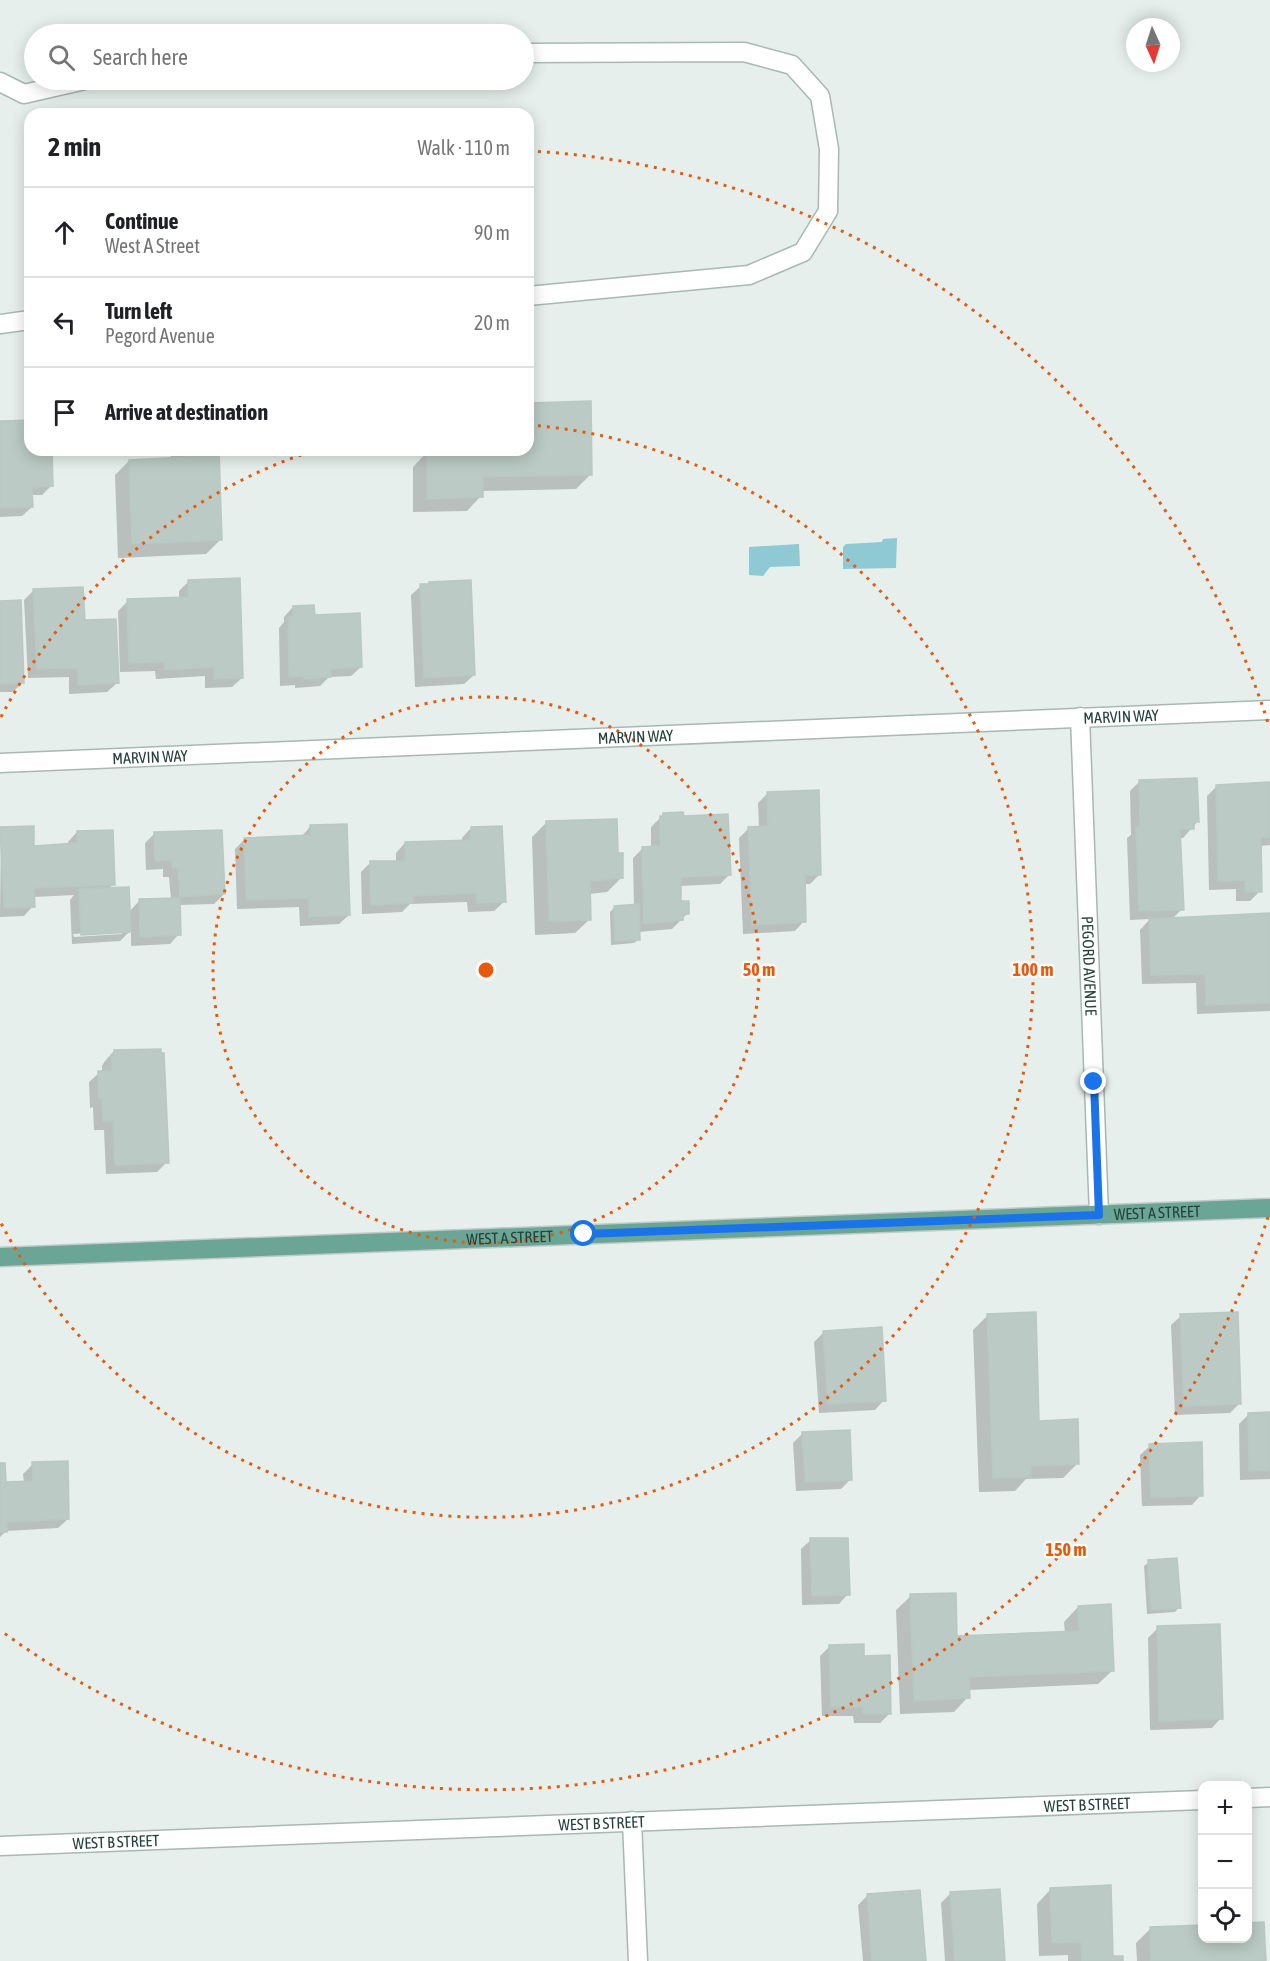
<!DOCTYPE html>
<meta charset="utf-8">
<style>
:root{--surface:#fff;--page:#f2f2f2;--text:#202124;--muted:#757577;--line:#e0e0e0}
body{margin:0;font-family:"Asap Condensed",sans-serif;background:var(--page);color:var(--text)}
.controls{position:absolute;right:18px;bottom:18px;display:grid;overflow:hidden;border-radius:12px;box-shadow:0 3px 15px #0003}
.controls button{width:54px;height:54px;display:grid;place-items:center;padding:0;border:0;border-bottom:2px solid var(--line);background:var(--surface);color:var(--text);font:30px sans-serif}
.compass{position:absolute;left:1126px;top:18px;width:54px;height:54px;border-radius:50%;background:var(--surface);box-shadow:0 3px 15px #0003;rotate:177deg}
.stop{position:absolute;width:18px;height:18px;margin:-14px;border:4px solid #1a73e8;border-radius:50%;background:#fff}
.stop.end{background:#1a73e8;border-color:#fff;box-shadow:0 2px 6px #0008}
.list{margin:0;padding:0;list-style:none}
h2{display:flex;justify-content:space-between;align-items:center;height:78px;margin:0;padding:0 24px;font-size:26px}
h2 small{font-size:20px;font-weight:400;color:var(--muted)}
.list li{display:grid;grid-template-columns:39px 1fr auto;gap:18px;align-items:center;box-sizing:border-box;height:90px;padding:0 24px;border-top:2px solid var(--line)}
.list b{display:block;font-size:22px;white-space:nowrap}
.list p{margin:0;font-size:20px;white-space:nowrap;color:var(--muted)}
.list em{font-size:20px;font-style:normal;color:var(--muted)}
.icon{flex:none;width:33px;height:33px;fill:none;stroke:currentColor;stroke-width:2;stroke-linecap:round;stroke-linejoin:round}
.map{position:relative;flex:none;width:1270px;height:1961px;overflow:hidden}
.search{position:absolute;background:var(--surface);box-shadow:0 3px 15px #0003;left:24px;top:24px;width:510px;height:66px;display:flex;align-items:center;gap:15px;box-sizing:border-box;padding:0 21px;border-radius:33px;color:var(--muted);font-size:22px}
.panel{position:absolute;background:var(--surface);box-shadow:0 3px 15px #0003;left:24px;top:108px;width:510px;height:348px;border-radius:18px}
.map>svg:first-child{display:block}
</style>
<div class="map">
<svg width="1270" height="1961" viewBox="0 0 1270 1961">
<rect width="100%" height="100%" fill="#e6efeb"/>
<g fill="#8ec9d4">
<polygon points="897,538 896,568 843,569 843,547 846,544 882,542 883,539"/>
<polygon points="799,544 800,566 770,567 763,576 749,575 749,547"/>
</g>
<g fill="#0003" fill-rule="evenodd">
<polygon points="528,405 591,474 576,489 482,491 481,496 467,511 413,512 413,467 427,452 528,450"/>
<polygon points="30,421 30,450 51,450 52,485 42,495 31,495 32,507 22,516 0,517 0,422"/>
<polygon points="171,450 217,450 220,540 206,554 118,558 115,475 129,461 171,459"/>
<polygon points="189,581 242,678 232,687 205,688 205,676 156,679 155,671 120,672 118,611 128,601 179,599 179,591"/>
<polygon points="430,583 474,675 464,684 415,687 411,595 421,586 427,586"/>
<polygon points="34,590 83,622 117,683 107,692 69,694 69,677 28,678 24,600"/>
<polygon points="0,602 23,682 13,692 0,692"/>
<polygon points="293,607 313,616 361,667 351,676 329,677 320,686 295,688 295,685 280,686 279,628 284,622 284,617"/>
<polygon points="1140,781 1198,821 1183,838 1179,838 1182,909 1172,919 1270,915 1270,1011 1197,1014 1196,983 1142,984 1140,930 1150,919 1130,920 1127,838 1131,835 1130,791"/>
<polygon points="1270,784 1270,845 1260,846 1260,891 1250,901 1236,901 1236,889 1209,890 1207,796 1217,786"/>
<polygon points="768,793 820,874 810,884 804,884 804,921 795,931 743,934 739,838 749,828 759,828 758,803"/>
<polygon points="663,815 729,875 720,884 680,886 680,903 688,913 672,929 639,932 639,939 634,943 611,945 610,912 615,907 634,906 633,858 642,849 651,848 651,827"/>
<polygon points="546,823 617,855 621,878 607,892 589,894 590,919 575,933 535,935 532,837"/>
<polygon points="311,826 349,915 339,924 300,926 299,907 237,909 235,849 245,839 301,837"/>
<polygon points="471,828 504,902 494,911 468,912 467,902 410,904 402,912 362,914 361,872 370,863 396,862 396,853 405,843 462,842 462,838"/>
<path d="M1,829L33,847L68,845V842L77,832L113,884L109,889L129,912L140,900H171L169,877H163V869L146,870L145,843L155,833L224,894L214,904L179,905V934L170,944L131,946V930L120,941L72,944L70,900L74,895L33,897V906L24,916L0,917ZM122,931V934L74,937L73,934Z"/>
<polygon points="114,1051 167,1162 157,1172 106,1174 104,1130 94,1130 93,1107 90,1108 89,1082 99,1073 102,1073 102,1066 105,1061"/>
<polygon points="988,1315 1038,1422 1078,1463 1063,1478 1026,1479 1015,1491 979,1492 973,1330"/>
<polygon points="1181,1316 1240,1403 1230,1413 1175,1415 1171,1325"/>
<polygon points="824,1332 884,1400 875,1410 819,1413 814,1342"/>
<polygon points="1270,1414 1270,1479 1240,1480 1239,1424 1248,1415"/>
<polygon points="803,1433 850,1480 841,1489 796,1491 793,1443"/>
<polygon points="1150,1446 1201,1495 1192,1505 1142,1506 1140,1455"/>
<polygon points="33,1464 68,1519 58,1528 6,1531 0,1537 0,1465 4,1484 24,1483 23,1474"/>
<polygon points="811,1540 848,1594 839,1604 802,1605 801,1549"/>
<polygon points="1149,1562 1179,1607 1175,1612 1147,1614 1144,1566"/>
<polygon points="911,1596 956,1638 1065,1633 1064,1622 1078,1607 1113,1670 1098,1684 968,1690 968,1697 954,1712 900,1714 896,1610"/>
<polygon points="1158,1628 1221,1718 1212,1728 1150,1730 1148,1638"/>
<polygon points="830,1646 862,1657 890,1713 880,1723 854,1723 853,1716 822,1716 820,1656"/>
<polygon points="1051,1889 1111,1958 1122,1961 1068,1961 1068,1955 1039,1956 1037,1904"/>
<polygon points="951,1893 1003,1961 945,1961 941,1903"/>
<polygon points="868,1895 924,1961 863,1961 858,1905"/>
<polygon points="1248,1924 1263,1924 1265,1961 1137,1961 1136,1943 1150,1929 1202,1926 1202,1938 1248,1938"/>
</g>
<g fill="#bbcac4" stroke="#b8c9c2" stroke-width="1.5">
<polygon points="591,401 592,475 483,477 483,497 427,499 427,451 528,450 528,403"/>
<polygon points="30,420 30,450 52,450 53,486 32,487 33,507 0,508 0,421"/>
<polygon points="185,450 219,450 222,540 132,544 129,460 185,457"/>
<polygon points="240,578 243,678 214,679 214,667 165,670 164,662 129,663 127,599 188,597 188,580"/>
<polygon points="471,580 475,675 424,678 420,584 429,584 429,582"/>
<polygon points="83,587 85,620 116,619 119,683 78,685 78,668 37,669 33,589"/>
<polygon points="21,600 24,683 0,684 0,601"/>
<polygon points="314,605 315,615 360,613 362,667 331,669 331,677 304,679 304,676 289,677 288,617 293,616 293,606"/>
<polygon points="1197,778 1199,822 1194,822 1194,829 1180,829 1184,910 1139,911 1136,827 1140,827 1139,780"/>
<polygon points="1270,782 1270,837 1261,838 1262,892 1245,892 1245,880 1218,881 1216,785"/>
<polygon points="819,790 821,875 805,875 806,922 752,925 748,827 768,826 767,792"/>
<polygon points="683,812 684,816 728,814 731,875 681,877 681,901 689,901 689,914 683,914 683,920 644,924 642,847 660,846 660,816 662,817 663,813"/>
<polygon points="617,819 618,853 623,853 623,878 590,881 591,920 549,921 546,821"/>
<polygon points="347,824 350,915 309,917 309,898 246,900 244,838 311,835 310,825"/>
<polygon points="34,826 34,846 77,843 77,831 113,830 115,885 34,888 35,907 4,908 0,827"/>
<polygon points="502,826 506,902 477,903 476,893 413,896 413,903 371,905 370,861 405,861 405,842 470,840 471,827"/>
<polygon points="222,830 225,894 180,897 178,868 172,868 172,860 155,861 154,832"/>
<polygon points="129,887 131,932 81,935 79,889"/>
<polygon points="180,898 181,935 140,937 139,899"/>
<polygon points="639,904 640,940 615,941 614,906"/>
<polygon points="1270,913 1270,1003 1206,1005 1205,974 1151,975 1149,919"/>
<polygon points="161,1049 161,1053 164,1053 169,1163 115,1165 113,1121 103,1121 102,1098 99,1099 98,1071 112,1071 111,1055 114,1055 114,1050"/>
<polygon points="1036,1312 1039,1421 1078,1419 1079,1464 1031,1466 1031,1477 993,1478 987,1314"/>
<polygon points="1238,1312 1241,1404 1184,1406 1180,1314"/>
<polygon points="882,1327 886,1401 828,1404 823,1331"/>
<polygon points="1270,1412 1270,1470 1249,1471 1248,1413"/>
<polygon points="850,1430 852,1480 805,1482 802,1432"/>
<polygon points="1202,1442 1203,1496 1151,1497 1149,1444"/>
<polygon points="68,1461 69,1519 7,1522 7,1532 0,1532 0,1463 5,1463 6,1482 33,1481 32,1462"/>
<polygon points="810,1538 848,1538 850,1595 812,1596"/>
<polygon points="1177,1558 1181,1608 1151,1610 1148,1560"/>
<polygon points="956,1593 957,1636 1079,1631 1078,1606 1111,1604 1114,1671 969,1677 970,1698 914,1701 910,1594"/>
<polygon points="1220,1624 1223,1719 1159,1721 1157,1626"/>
<polygon points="864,1644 864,1656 890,1655 891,1714 863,1714 862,1707 831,1707 829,1645"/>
<polygon points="1111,1885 1113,1956 1123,1956 1123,1961 1082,1961 1081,1942 1052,1943 1050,1888"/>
<polygon points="1000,1889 1005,1961 955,1961 950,1892"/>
<polygon points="920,1890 926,1961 872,1961 867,1894"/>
<polygon points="1264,1922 1266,1961 1151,1961 1150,1927 1202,1925 1202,1938 1248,1938 1248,1923"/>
</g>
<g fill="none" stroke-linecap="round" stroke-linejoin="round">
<defs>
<g id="minor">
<polyline points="524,53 744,52 792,65 820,96 829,149 828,211 803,252 749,275 528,296"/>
<polyline points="0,82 24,94 85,80"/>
<polyline points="0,324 30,320"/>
<path id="s1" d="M1080,717L1099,1215"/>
<path id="s2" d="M0,763L1270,710"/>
<polyline points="1248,1798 1270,1797"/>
<polyline points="632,1821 638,1961"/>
<path id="s3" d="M0,1846L1202,1800"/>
</g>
<g id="major">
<path id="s4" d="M0,1257L1270,1208"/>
</g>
</defs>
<use href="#minor" stroke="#a8b8b2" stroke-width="21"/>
<use href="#major" stroke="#c2cac8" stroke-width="21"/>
<use href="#minor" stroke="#fff" stroke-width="18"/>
<use href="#major" stroke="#6aa596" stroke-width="18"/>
</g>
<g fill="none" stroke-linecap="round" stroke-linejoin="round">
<polyline stroke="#1a73e8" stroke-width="8" points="584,1234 1099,1215 1094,1082"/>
</g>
<g fill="none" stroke="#e8590c" stroke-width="3" stroke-dasharray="3 6">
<circle cx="486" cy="970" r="273"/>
<path d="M1 717A547 547 0 0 1 312 451M529 425A547 547 0 1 1 1 1223"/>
<path d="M1268 1217A820 820 0 0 1 4 1633M529 151A820 820 0 0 1 1268 723"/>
</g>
<g text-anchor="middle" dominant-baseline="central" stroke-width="4.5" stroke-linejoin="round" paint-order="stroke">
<g font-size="16" fill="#24423a" stroke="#f7fbf9">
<text stroke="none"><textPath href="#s2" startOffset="1122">MARVIN WAY</textPath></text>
<text stroke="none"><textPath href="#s2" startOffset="636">MARVIN WAY</textPath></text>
<text stroke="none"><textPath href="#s2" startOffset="150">MARVIN WAY</textPath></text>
<text stroke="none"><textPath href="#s1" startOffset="249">PEGORD AVENUE</textPath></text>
<text stroke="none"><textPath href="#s4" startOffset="1158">WEST A STREET</textPath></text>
<text stroke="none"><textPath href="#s4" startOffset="510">WEST A STREET</textPath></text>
<text stroke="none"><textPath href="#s3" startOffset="1088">WEST B STREET</textPath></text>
<text stroke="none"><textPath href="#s3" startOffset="602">WEST B STREET</textPath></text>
<text stroke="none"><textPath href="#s3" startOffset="116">WEST B STREET</textPath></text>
</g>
</g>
<circle cx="486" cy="970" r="9" fill="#e8590c" stroke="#f7fbf9" stroke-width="3"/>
<g font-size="18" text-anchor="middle" font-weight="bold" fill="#e8590c" stroke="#f7fbf9" stroke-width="4.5" stroke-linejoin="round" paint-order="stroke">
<text x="759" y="976">50 m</text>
<text x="1033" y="976">100 m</text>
<text x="1066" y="1556">150 m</text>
</g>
</svg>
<div class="controls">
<button>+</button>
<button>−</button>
<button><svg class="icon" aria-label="locate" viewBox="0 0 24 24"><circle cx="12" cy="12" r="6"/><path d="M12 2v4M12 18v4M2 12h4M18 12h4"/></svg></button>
</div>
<svg class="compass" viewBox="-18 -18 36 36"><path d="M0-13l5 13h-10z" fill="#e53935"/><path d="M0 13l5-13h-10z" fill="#757577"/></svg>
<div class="stop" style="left:584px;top:1234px"></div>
<div class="stop end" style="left:1094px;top:1082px"></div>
<div class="search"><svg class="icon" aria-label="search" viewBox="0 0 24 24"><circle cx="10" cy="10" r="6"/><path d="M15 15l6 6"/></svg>Search here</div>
<section class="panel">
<h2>2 min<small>Walk · 110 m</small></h2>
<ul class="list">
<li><svg class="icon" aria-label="ahead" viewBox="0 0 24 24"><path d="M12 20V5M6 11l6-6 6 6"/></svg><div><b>Continue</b><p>West A Street</p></div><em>90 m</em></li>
<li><svg class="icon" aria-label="left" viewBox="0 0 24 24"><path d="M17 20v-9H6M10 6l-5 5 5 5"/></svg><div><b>Turn left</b><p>Pegord Avenue</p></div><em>20 m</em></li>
<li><svg class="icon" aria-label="arrive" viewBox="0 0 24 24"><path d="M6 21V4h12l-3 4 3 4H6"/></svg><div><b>Arrive at destination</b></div></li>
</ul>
</section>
</div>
